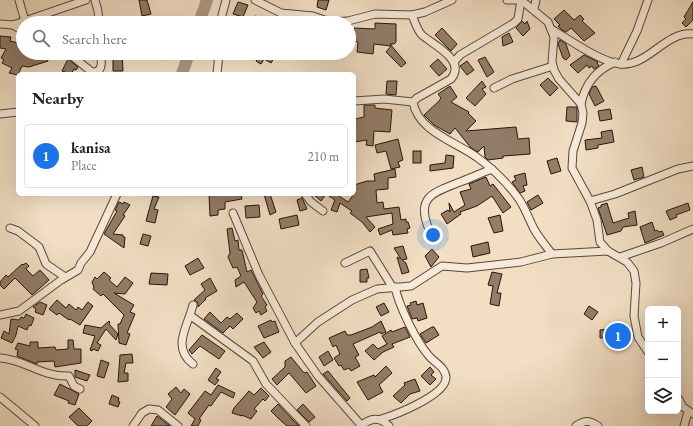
<!DOCTYPE html>
<meta charset="utf-8">
<style>
:root{--surface:#fff;--page:#f2f2f2;--text:#222;--muted:#767676;--line:#e0e0e0;--accent:#1a73e8}
body{margin:0;font-family:"EB Garamond",serif;background:var(--page);color:var(--text)}
.controls{position:absolute;right:12px;bottom:12px;display:grid;overflow:hidden;border-radius:6px;box-shadow:0 4px 16px #0002}
.controls button{width:36px;height:36px;display:grid;place-items:center;padding:0;border:0;border-bottom:1px solid var(--line);background:var(--surface);color:var(--text);font:20px sans-serif}
.you{position:absolute;left:433px;top:235px;width:14px;height:14px;margin:-10px;border:3px solid #fff;border-radius:50%;background:#1a73e8;box-shadow:0 0 0 6px #1a73e833}
.badge{display:grid;place-items:center;width:26px;height:26px;border-radius:50%;background:var(--accent);color:#fff;font-size:13px;font-weight:700}
.pin{position:absolute;translate:-50% -50%;border:2px solid #fff;box-shadow:0 1px 4px #0006}
.list{margin:0;padding:0;list-style:none}
h2{display:flex;justify-content:space-between;align-items:center;height:52px;margin:0;padding:0 16px;font-size:17px}
h2 small{font-size:13px;font-weight:400;color:var(--muted)}
.list li{display:grid;grid-template-columns:26px 1fr auto;gap:12px;align-items:center;box-sizing:border-box;height:64px;margin:0 8px 8px;padding:0 8px;border:1px solid var(--line);border-radius:6px}
.list b{display:block;font-size:15px;white-space:nowrap}
.list p{margin:0;font-size:13px;white-space:nowrap;color:var(--muted)}
.list em{font-size:13px;font-style:normal;color:var(--muted)}
.icon{flex:none;width:22px;height:22px;fill:none;stroke:currentColor;stroke-width:2;stroke-linecap:round;stroke-linejoin:round}
.map{position:relative;flex:none;width:693px;height:426px;overflow:hidden}
.search{position:absolute;background:var(--surface);box-shadow:0 4px 16px #0002;left:16px;top:16px;width:340px;height:44px;display:flex;align-items:center;gap:10px;box-sizing:border-box;padding:0 14px;border-radius:22px;color:var(--muted);font-size:15px}
.panel{position:absolute;background:var(--surface);box-shadow:0 4px 16px #0002;left:16px;top:72px;width:340px;height:124px;border-radius:6px}
.map>svg:first-child{display:block}
</style>
<div class="map">
<svg width="693" height="426" viewBox="0 0 693 426">
<rect width="100%" height="100%" fill="#f1dec3"/>
<filter id="stains"><feTurbulence type="fractalNoise" baseFrequency=".005" numOctaves="4"/><feColorMatrix values="0 0 0 0 .2 0 0 0 0 .09 0 0 0 0 .02 0 0 0 .5 -.17"/></filter>
<radialGradient id="worn" r=".72"><stop offset=".6" stop-color="#630" stop-opacity="0"/><stop offset="1" stop-color="#630" stop-opacity=".3"/></radialGradient>
<g fill="none" stroke-linecap="round" stroke-linejoin="round">
<g stroke="#ae9983" stroke-width="12">
<polyline points="199,23 207,0"/>
<polyline points="182,74 189,53"/>
</g>
</g>
<g fill="#927d69" stroke="#2b1307">
<polygon points="139,0 147,0 151,14 142,16"/>
<polygon points="318,0 329,0 326,10 317,7"/>
<polygon points="238,2 248,5 243,17 233,14"/>
<polygon points="693,2 693,20 686,27 682,23 686,19 684,17"/>
<polygon points="564,10 574,20 580,15 584,19 582,21 595,33 584,41 571,28 566,32 561,29 558,26 560,25 554,19"/>
<polygon points="255,16 274,22 273,23 253,23"/>
<polygon points="522,21 525,24 527,21 530,29 523,36 516,28"/>
<polygon points="375,23 396,24 396,42 394,44 390,44 406,63 401,67 386,52 391,46 374,44 373,54 357,52 358,42 354,41 354,28 375,29"/>
<polygon points="442,28 457,44 451,51 435,35"/>
<polygon points="509,33 513,42 503,46 502,37"/>
<polygon points="0,36 11,37 10,41 23,44 23,53 45,53 48,61 29,67 22,66 18,75 9,73 12,68 2,63 4,60 1,58 6,49 0,48"/>
<polygon points="560,40 566,44 570,56 566,60 563,58 558,44"/>
<polygon points="113,53 122,53 123,71 113,71"/>
<polygon points="254,53 267,53 274,58 271,63 264,59 261,64 256,61 259,56"/>
<polygon points="584,55 598,62 597,63 599,66 594,69 592,66 589,68 587,65 578,73 570,65"/>
<polygon points="485,57 494,72 487,77 478,60"/>
<polygon points="68,59 78,67 76,70 74,69 71,74 62,71"/>
<polygon points="438,59 447,69 439,76 430,66"/>
<polygon points="467,61 474,70 467,75 460,66"/>
<polygon points="548,78 558,88 550,96 540,85"/>
<polygon points="387,81 397,81 396,95 386,94"/>
<polygon points="482,81 486,87 482,89 486,94 475,106 466,98"/>
<polygon points="450,86 457,97 451,102 469,112 468,113 476,121 466,131 516,127 518,139 529,138 530,154 503,156 503,158 488,160 485,157 484,146 478,152 471,148 455,128 450,134 434,125 424,115 439,101 441,98 438,94"/>
<polygon points="596,86 604,101 595,106 589,94 592,87"/>
<polygon points="364,105 375,105 375,108 392,110 390,132 374,131 373,146 366,145 367,140 355,142 354,124 356,124 355,119 364,117"/>
<polygon points="567,107 577,107 577,122 566,121"/>
<polygon points="610,109 612,119 600,121 598,111"/>
<polygon points="612,130 614,142 598,145 598,148 586,150 585,140 602,138 601,132"/>
<polygon points="398,139 403,160 398,162 400,167 391,169 386,151 377,153 375,145"/>
<rect x="413" y="151" width="8" height="12"/>
<polygon points="446,155 454,156 453,168 430,171 430,165 445,163"/>
<polygon points="557,158 561,171 551,174 547,161"/>
<polygon points="642,167 644,177 634,180 631,170"/>
<polygon points="395,169 396,177 388,178 388,189 376,190 377,203 383,202 384,209 399,207 401,220 406,219 406,222 408,222 410,228 407,229 408,233 393,235 392,230 380,235 378,229 393,224 392,213 366,217 375,227 370,232 362,222 350,213 352,211 340,203 337,212 331,210 335,200 326,194 321,201 313,194 336,194 348,202 354,194 354,185 367,181 375,181 374,174"/>
<polygon points="525,173 527,185 523,186 525,191 520,193 512,182 516,180 514,176"/>
<polygon points="486,177 490,186 493,184 511,207 503,213 492,196 477,206 460,212 461,214 447,224 441,214 448,210 450,212 449,203 454,212 465,205 460,192 471,189 469,184"/>
<polygon points="209,194 241,194 242,199 225,202 225,209 218,210 218,215 210,216"/>
<polygon points="264,194 270,194 276,212 270,215"/>
<polygon points="538,195 543,203 531,210 527,202"/>
<polygon points="153,196 159,197 154,209 158,210 155,223 146,221"/>
<polygon points="302,198 307,209 300,211 297,200"/>
<polygon points="119,202 123,204 124,202 130,205 123,215 125,216 113,234 123,235 123,237 125,237 124,248 104,234 117,211 115,210"/>
<polygon points="607,203 613,223 629,218 628,213 635,211 637,225 623,227 621,231 607,235 598,208 601,207 601,205"/>
<polygon points="688,203 690,210 676,215 677,217 670,220 666,211"/>
<polygon points="259,205 260,217 246,218 245,206"/>
<polygon points="297,215 299,225 281,229 279,219"/>
<polygon points="500,215 503,231 494,233 488,218"/>
<polygon points="652,222 655,231 657,230 659,232 662,231 664,235 645,243 640,227"/>
<polygon points="232,228 235,241 238,240 239,250 242,250 247,272 251,270 263,294 261,296 267,305 265,307 267,311 261,315 259,311 256,313 253,308 257,302 244,282 236,287 235,280 241,276 237,267 233,268 228,257 230,253 227,229"/>
<polygon points="143,234 151,236 148,246 140,244"/>
<polygon points="488,242 490,253 473,257 471,246"/>
<polygon points="403,246 407,259 402,260 406,263 409,272 402,274 397,257 401,259 394,248"/>
<polygon points="432,249 439,257 431,267 425,256"/>
<polygon points="198,258 204,268 190,275 185,266"/>
<polygon points="26,263 29,266 26,269 33,276 40,270 49,280 32,295 15,278 4,289 0,285 0,282 6,275 8,277 22,264 23,265"/>
<polygon points="367,269 369,278 367,278 367,282 360,282 360,270"/>
<polygon points="104,272 111,278 109,280 117,287 125,277 133,283 125,294 114,293 134,305 130,312 135,314 127,333 130,334 126,345 119,343 118,324 120,324 124,315 103,294 101,296 93,289 94,287 92,282 95,277 97,279"/>
<polygon points="492,272 502,274 497,293 501,293 499,306 490,304 493,286 488,285"/>
<polygon points="151,273 168,274 167,285 149,284"/>
<polygon points="210,278 217,291 205,298 206,299 198,307 198,303 194,300 205,290 201,284"/>
<polygon points="57,300 66,308 69,304 76,310 78,307 82,310 88,302 93,306 80,325 70,319 69,320 59,313 57,315 49,309"/>
<polygon points="416,301 417,305 423,303 427,318 418,321 417,318 412,319 407,306 411,305 410,303"/>
<polygon points="40,302 47,305 43,315 35,312 36,309 33,307"/>
<polygon points="384,303 389,312 381,316 376,307"/>
<polygon points="589,306 598,312 592,320 584,314"/>
<polygon points="210,312 221,323 227,317 230,319 237,313 243,319 233,329 230,326 223,333 204,319"/>
<polygon points="26,314 34,318 31,326 29,325 27,330 18,326 16,335 12,343 1,338 4,331 9,334 11,319 19,320 21,317 24,318"/>
<polygon points="271,320 272,322 275,321 279,332 264,338 258,326"/>
<polygon points="109,321 110,322 109,324 118,334 116,340 106,329 97,343 101,345 98,351 93,349 92,351 90,350 95,336 83,333 85,325 101,328"/>
<polygon points="381,321 386,332 381,334 380,332 353,344 359,355 355,357 360,366 351,371 349,368 344,370 341,365 339,366 334,358 340,354 336,345 333,347 329,338 345,331 347,335 351,335 372,327"/>
<polygon points="405,327 410,337 392,344 394,347 383,352 374,360 365,351 373,344 378,349 387,344 382,336 391,330 392,332"/>
<polygon points="432,327 434,327 439,335 426,343 420,334"/>
<polygon points="617,328 626,335 620,344 610,337 600,338 600,330"/>
<polygon points="202,335 225,351 219,359 200,346 192,354 189,350"/>
<polygon points="68,340 73,340 74,349 81,349 81,363 55,367 54,361 37,362 37,364 17,356 18,350 15,349 18,343 30,346 30,342 38,342 38,348 55,347 56,350 68,349"/>
<polygon points="264,342 271,352 263,358 254,347"/>
<polygon points="328,351 333,360 324,366 319,357"/>
<polygon points="132,354 133,363 126,363 124,373 128,373 128,381 118,382 120,355"/>
<polygon points="291,357 304,373 307,372 316,386 306,393 289,373 277,385 272,379 285,367 285,361"/>
<polygon points="101,360 109,363 104,378 97,376"/>
<polygon points="386,366 392,373 379,385 383,392 368,400 357,382 374,375 375,377"/>
<polygon points="430,367 434,372 431,375 436,379 430,385 421,376"/>
<polygon points="216,368 221,372 216,379 219,380 215,385 208,380"/>
<polygon points="75,370 90,375 87,381 75,377"/>
<polygon points="328,371 350,398 347,401 323,374"/>
<polygon points="415,379 420,391 410,394 401,403 393,396 405,385 404,383"/>
<polygon points="60,384 79,394 75,405 68,403 69,401 54,395"/>
<polygon points="218,385 235,393 233,398 221,392 211,406 209,405 199,419 201,420 198,426 191,426 195,419 188,413 205,391 211,395"/>
<polygon points="176,387 181,393 184,389 190,394 175,415 166,407 172,399 168,394"/>
<polygon points="261,388 269,396 265,401 263,399 254,409 257,411 251,419 242,415 242,416 232,413 234,408 249,391 254,395"/>
<polygon points="112,395 119,398 118,401 120,402 118,407 109,404"/>
<polygon points="278,404 290,417 299,426 287,426 279,419 271,411"/>
<polygon points="303,404 315,417 309,422 297,410"/>
<polygon points="79,408 92,421 87,426 78,426 69,417"/>
<polygon points="157,416 170,426 151,426"/>
</g>
<g fill="none" stroke-linecap="round" stroke-linejoin="round">
<defs>
<g id="minor">
<polyline points="19,0 25,21"/>
<polyline points="95,0 98,11 99,23"/>
<polyline points="255,0 281,13 313,16 330,22 348,21 375,14 412,15 425,12 452,0"/>
<polyline points="507,0 521,0 548,22 554,37 552,62 554,70 559,79 581,104 583,113 582,123 573,151 572,168 590,201 597,220 600,242 608,251 627,262 634,271 636,283 634,316 638,337 648,352"/>
<polyline points="534,9 536,0"/>
<path d="M412,15C415,22 417,30 422,35C433,45 467,60 451,79L417,98L413,102C418,132 457,142 478,158C493,169 508,184 519,199C525,208 529,219 534,229C539,238 546,246 552,254"/>
<polyline points="220,23 226,0"/>
<polyline points="0,24 13,25 86,0"/>
<polyline points="13,25 23,31"/>
<path d="M551,29C571,40 598,61 620,64C648,67 665,31 693,34"/>
<path d="M68,53L92,72C104,73 101,61 101,53"/>
<polyline points="454,62 460,55 514,23 518,19 521,0"/>
<polyline points="621,64 637,31 648,0"/>
<polyline points="217,74 219,53"/>
<polyline points="494,88 512,79 553,66"/>
<polyline points="354,101 384,99 413,102"/>
<path d="M581,104C585,84 596,70 615,62"/>
<polyline points="0,114 18,112"/>
<polyline points="305,194 311,202 323,211"/>
<polyline points="590,201 615,194 678,169 693,166"/>
<polyline points="233,213 259,275 295,343 318,376 361,425"/>
<path d="M428,227C416,196 435,192 460,182C471,178 481,173 492,169"/>
<polyline points="10,228 18,231 34,243 39,247 46,264 65,277"/>
<polyline points="620,257 661,243 693,229"/>
<polyline points="345,263 370,251 393,288"/>
<path d="M193,305C188,326 171,347 193,364"/>
<polyline points="0,315 19,311 61,280 78,270 81,263 90,252 117,194"/>
<polyline points="191,316 253,361 266,384 306,426"/>
<polyline points="295,343 318,322 352,300 377,289 411,286 442,266 467,268 521,262 552,254 608,251"/>
<path d="M0,358C24,359 41,377 69,376L74,386L80,389"/>
<polyline points="0,397 35,426"/>
<polyline points="678,398 683,407 693,414"/>
<path d="M381,419C395,415 447,395 446,377C445,367 435,363 429,356C416,341 399,306 395,287"/>
<polyline points="133,426 142,413 149,409 158,410 178,426"/>
<path d="M360,426C371,418 379,416 389,426"/>
<path d="M576,426C585,420 589,420 598,426"/>
<polyline points="684,426 688,412"/>
</g>
</defs>
<use href="#minor" stroke="#5c4636" stroke-width="9"/>
<use href="#minor" stroke="#f6ead8" stroke-width="7"/>
</g>
<rect width="100%" height="100%" filter="url(#stains)"/>
<rect width="100%" height="100%" fill="url(#worn)"/>
</svg>
<div class="controls">
<button>+</button>
<button>−</button>
<button><svg class="icon" aria-label="layers" viewBox="0 0 24 24"><path d="M12 4l9 5-9 5-9-5zM3 14l9 5 9-5"/></svg></button>
</div>
<div class="you"></div>
<div class="pin badge" style="left:618px;top:336px">1</div>
<div class="search"><svg class="icon" aria-label="search" viewBox="0 0 24 24"><circle cx="10" cy="10" r="6"/><path d="M15 15l6 6"/></svg>Search here</div>
<section class="panel">
<h2>Nearby<small></small></h2>
<ul class="list">
<li><span class="badge">1</span><div><b>kanisa</b><p>Place</p></div><em>210 m</em></li>
</ul>
</section>
</div>
